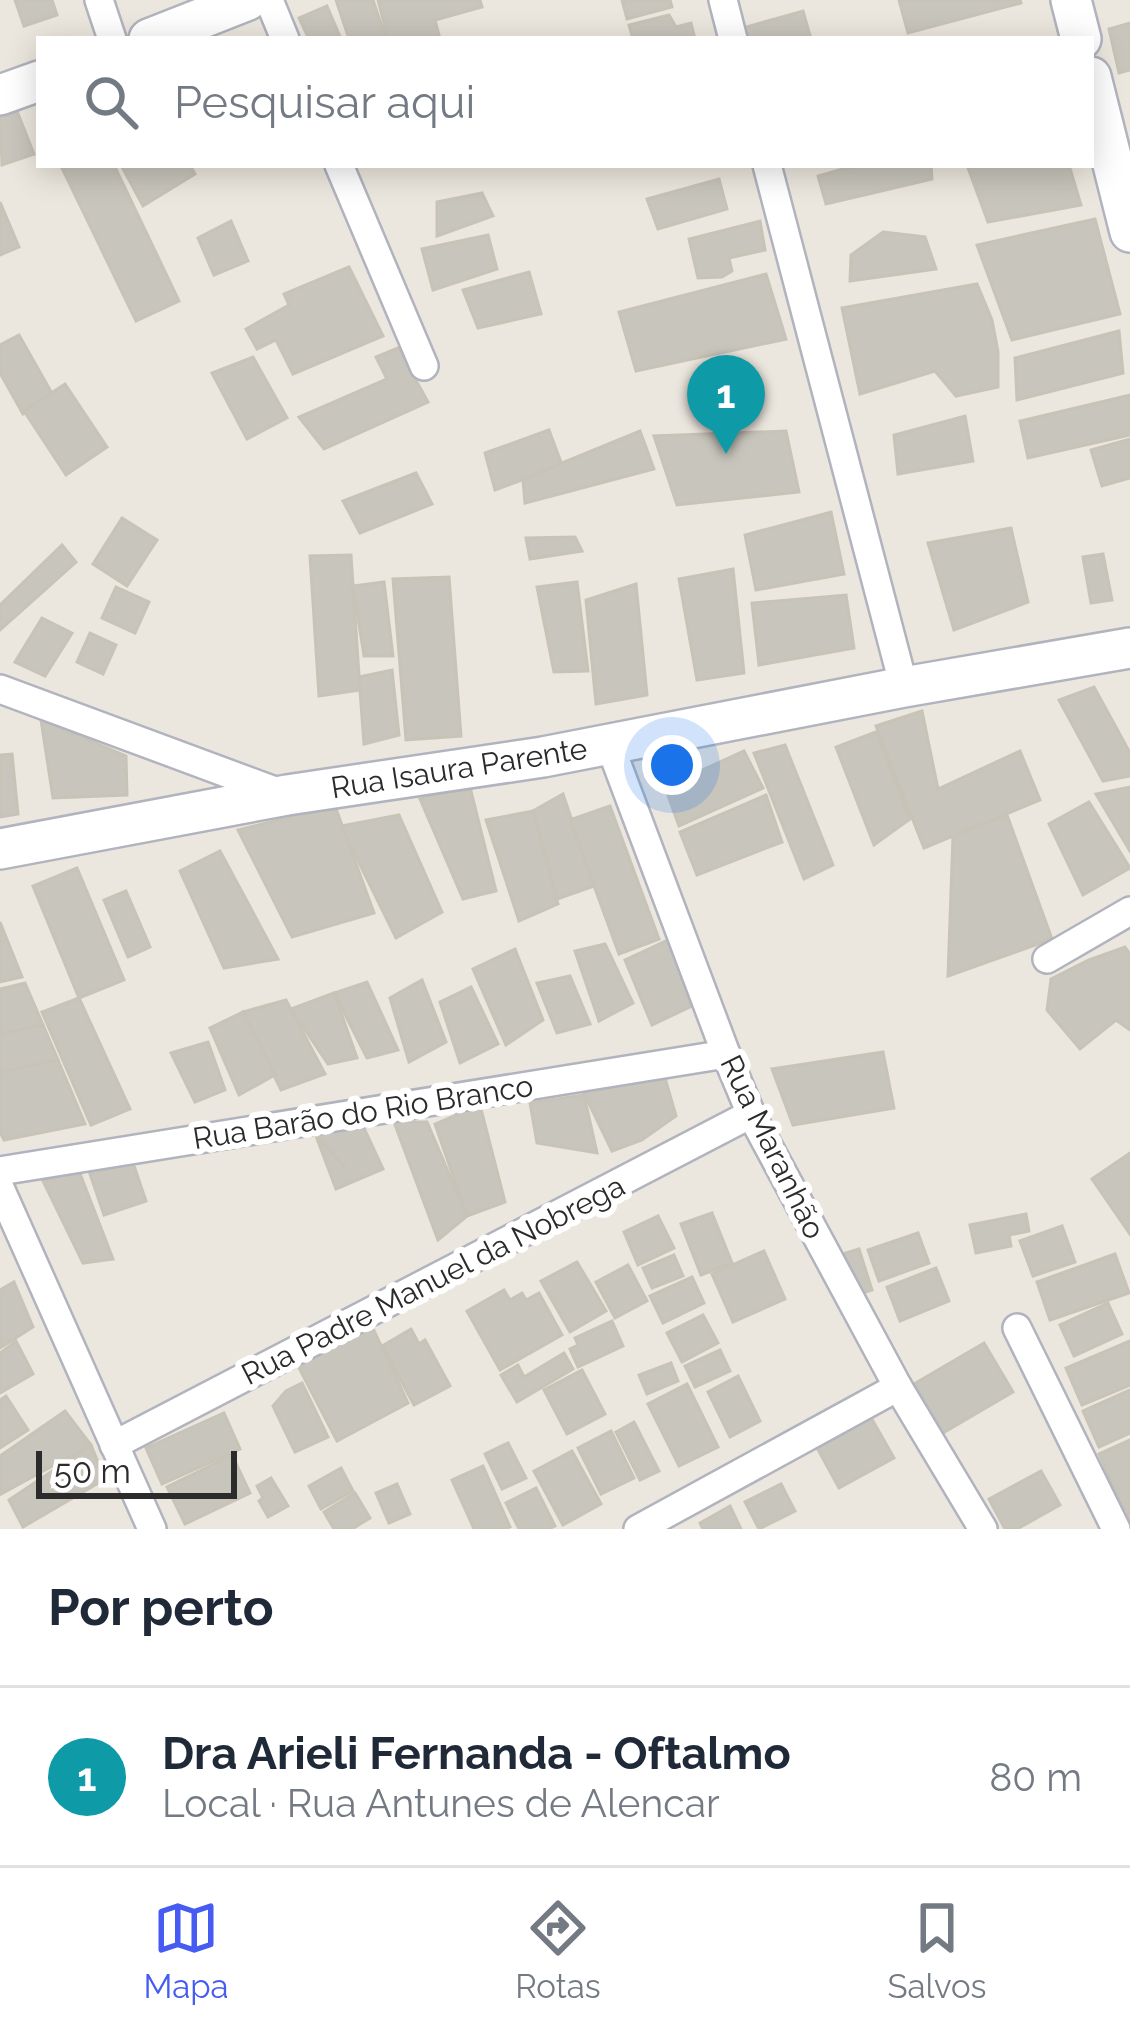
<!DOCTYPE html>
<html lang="pt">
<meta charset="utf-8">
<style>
:root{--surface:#fff;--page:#f6f6f7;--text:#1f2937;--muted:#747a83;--line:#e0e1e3;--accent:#455bf2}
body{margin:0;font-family:Raleway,sans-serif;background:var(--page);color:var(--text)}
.scale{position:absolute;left:36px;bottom:30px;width:201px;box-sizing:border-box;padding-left:12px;border:6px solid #2b2b2b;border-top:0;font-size:33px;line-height:42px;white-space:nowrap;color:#2b2b2b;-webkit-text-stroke:9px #fff;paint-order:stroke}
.you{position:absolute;left:672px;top:765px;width:42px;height:42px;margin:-30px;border:9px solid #fff;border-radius:50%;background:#1a73e8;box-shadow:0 0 0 18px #1a73e833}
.badge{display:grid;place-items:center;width:78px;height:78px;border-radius:50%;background:var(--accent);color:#fff;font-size:39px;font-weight:700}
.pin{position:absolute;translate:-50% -99px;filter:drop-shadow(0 3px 6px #0008)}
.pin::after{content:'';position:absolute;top:63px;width:42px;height:36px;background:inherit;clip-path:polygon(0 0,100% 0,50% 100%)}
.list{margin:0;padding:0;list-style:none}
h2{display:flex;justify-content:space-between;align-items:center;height:156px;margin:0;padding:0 48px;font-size:51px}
h2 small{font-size:39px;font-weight:400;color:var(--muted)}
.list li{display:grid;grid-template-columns:78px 1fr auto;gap:36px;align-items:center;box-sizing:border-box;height:180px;padding:0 48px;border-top:3px solid var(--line)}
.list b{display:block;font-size:45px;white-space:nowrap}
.list p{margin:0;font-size:39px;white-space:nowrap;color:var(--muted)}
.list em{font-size:39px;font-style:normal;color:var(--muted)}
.icon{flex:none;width:66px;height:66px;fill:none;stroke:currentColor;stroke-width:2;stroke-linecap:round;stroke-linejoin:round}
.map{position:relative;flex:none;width:1130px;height:1529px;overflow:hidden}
.search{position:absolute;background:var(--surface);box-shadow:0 6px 30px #0003;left:36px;right:36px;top:36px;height:132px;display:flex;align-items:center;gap:30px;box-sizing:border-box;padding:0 42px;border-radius:0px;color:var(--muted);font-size:45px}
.sheet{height:336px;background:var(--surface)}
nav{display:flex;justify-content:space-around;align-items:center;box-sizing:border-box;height:168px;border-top:3px solid var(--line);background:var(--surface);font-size:33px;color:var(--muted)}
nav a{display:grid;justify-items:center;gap:6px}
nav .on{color:var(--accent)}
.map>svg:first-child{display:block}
</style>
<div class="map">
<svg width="1130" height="1529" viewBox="0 0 1130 1529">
<rect width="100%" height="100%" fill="#ece7de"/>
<g fill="#c8c5bc" stroke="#c8c3b7" stroke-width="3">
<polygon points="15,0 52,0 57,15 24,26"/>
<polygon points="336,0 373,0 386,39 349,39"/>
<polygon points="378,0 480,0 482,7 435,20 440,39 388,39"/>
<polygon points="622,0 670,0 672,7 627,19"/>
<polygon points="899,0 1020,0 1021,3 908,33"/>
<polygon points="327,6 341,39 309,39 299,18"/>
<polygon points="803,11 811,39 746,39 743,28"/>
<polygon points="669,15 676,27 691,23 695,39 633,39 629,25"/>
<polygon points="1130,23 1130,70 1119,73 1109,29"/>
<polygon points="15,106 34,154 2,165 0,112"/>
<polygon points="69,165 114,165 179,301 136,321 62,168"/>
<polygon points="121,165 190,165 195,174 143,206"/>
<polygon points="857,165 931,165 932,179 826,204 818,176"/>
<polygon points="967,165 1069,165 1081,205 988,222"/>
<polygon points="719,179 727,209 658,229 647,199"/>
<polygon points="482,193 493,216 437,236 437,202"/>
<polygon points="0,202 19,247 0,255"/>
<polygon points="1095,219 1120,314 1012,340 977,245"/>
<polygon points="231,221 248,261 214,275 198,238"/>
<polygon points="760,221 765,250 729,258 732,271 722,277 698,278 689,239"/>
<polygon points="883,232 925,237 936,269 850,281 851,255"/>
<polygon points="488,235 497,269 433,290 422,249"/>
<polygon points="349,267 383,336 293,374 276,340 257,349 246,329 289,305 284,294"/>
<polygon points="529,272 541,314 478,328 463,290"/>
<polygon points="766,274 786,339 636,371 619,312"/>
<polygon points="977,284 992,320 998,352 998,387 956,396 935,371 860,394 842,308"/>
<polygon points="1119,331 1123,373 1017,400 1015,358"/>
<polygon points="19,335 54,397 23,414 0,373 0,345"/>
<polygon points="398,348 428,402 324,449 299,417 387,379 376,357"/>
<polygon points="253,357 287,418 247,439 212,373"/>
<polygon points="65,384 107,447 66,475 24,411"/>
<polygon points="1130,395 1130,435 1028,458 1020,421"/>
<polygon points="965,416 973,461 898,474 894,435"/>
<polygon points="549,430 562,465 495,490 485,453"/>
<polygon points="640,431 654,469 525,503 523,479"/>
<polygon points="786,431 799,492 677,505 654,436"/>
<polygon points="1130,439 1130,478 1102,486 1091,450"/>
<polygon points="416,473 432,504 360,533 343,501"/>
<polygon points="831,512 844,574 756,590 745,535"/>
<polygon points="122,518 157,540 127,586 93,564"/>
<polygon points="1011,528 1028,602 954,630 928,543"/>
<polygon points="575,537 582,551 530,559 526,538"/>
<polygon points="62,545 76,562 0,630 0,605"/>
<polygon points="1103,554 1112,600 1091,603 1083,557"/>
<polygon points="351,555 360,690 319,696 310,556"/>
<polygon points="733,569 744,673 697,680 679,579"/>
<polygon points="449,577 461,736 406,740 393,579"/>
<polygon points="384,582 393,656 364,656 353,586"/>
<polygon points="577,582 588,671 554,672 537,587"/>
<polygon points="636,584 647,695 596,704 586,600"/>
<polygon points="116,587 149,602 135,633 102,618"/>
<polygon points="846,595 854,648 759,665 752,603"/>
<polygon points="42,618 72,633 45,676 15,662"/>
<polygon points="90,633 116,645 103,674 77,662"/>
<polygon points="392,670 399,735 364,744 359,677"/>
<polygon points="1094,687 1130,753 1130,776 1103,781 1059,700"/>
<polygon points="922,711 938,789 1020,751 1040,800 924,848 876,726"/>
<polygon points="41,720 126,756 127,795 53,798"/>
<polygon points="876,732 910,819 874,845 836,747"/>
<polygon points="785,745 833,865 804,879 754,753"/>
<polygon points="744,751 763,788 679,826 665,787"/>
<polygon points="12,754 18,814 0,817 0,755"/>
<polygon points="469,783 496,891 463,899 420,799"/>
<polygon points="1130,787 1130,851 1096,794"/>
<polygon points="563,794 594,886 557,899 533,811"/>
<polygon points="766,795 782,842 697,875 680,832"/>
<polygon points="1089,802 1130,868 1083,895 1049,824"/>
<polygon points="335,806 374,913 292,937 238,830"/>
<polygon points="610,806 659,939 619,954 570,820"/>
<polygon points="533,811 558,904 519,921 486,820"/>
<polygon points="399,815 442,912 396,938 341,826"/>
<polygon points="1007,815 1052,939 948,976 953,836"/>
<polygon points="220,851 278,959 224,968 180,871"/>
<polygon points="77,868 124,980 79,998 33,886"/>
<polygon points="126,891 150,947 128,957 104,900"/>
<polygon points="0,922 22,977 0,982"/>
<polygon points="668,940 694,1005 652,1025 625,960"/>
<polygon points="605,944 633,1003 599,1021 575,951"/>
<polygon points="1125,947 1130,954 1130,1030 1116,1020 1080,1049 1047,1010 1051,979 1089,960"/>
<polygon points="515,949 543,1020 506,1045 473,969"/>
<polygon points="570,976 590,1024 557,1033 537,983"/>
<polygon points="422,980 446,1042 409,1062 390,998"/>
<polygon points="367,982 398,1050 367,1058 334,993"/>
<polygon points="25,983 43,1025 0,1034 0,989"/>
<polygon points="471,987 498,1044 460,1063 440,1002"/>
<polygon points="334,993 357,1058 328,1064 291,1009"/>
<polygon points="79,998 130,1109 91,1125 42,1012"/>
<polygon points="286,1000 325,1074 281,1090 243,1012"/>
<polygon points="243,1012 275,1075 239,1095 210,1028"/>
<polygon points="43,1025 58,1060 0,1072 0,1034"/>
<polygon points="208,1042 225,1090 195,1102 171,1053"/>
<polygon points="883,1052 894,1108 793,1125 772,1069"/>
<polygon points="58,1060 85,1124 4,1140 0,1132 0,1072"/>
<polygon points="665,1078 676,1116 642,1140 612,1151 580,1085"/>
<polygon points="584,1095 597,1153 537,1143 530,1103"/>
<polygon points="480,1105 505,1202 467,1216 435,1124"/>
<polygon points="357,1113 383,1169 336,1189 316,1136 345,1168 312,1129"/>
<polygon points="394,1122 427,1122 467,1216 438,1240"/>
<polygon points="1130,1153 1130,1234 1092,1179"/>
<polygon points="130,1154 146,1201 104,1215 88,1168"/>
<polygon points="79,1171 113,1259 83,1263 43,1181"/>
<polygon points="712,1213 732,1263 701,1275 681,1224"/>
<polygon points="1026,1214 1029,1231 1009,1235 1011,1246 976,1253 970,1225"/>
<polygon points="658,1216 674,1248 638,1265 624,1232"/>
<polygon points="1062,1226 1075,1262 1033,1276 1020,1241"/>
<polygon points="918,1233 929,1263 879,1281 868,1250"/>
<polygon points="859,1249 872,1290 856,1295 843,1254"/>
<polygon points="764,1251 785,1299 733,1322 712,1274"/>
<polygon points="1115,1254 1129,1293 1050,1320 1037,1282"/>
<polygon points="674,1255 683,1276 652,1288 643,1268"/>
<polygon points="577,1262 606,1311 570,1332 541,1281"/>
<polygon points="628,1265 647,1301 615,1318 596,1282"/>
<polygon points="936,1268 949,1301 900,1321 887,1287"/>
<polygon points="692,1277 704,1303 663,1323 650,1296"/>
<polygon points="14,1282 33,1327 0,1348 0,1290"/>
<polygon points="504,1290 510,1300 522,1293 526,1300 539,1293 562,1335 500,1370 467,1311"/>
<polygon points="1108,1303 1122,1334 1074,1356 1060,1325"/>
<polygon points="703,1315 718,1343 682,1362 667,1333"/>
<polygon points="369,1320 408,1403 337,1441 295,1360"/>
<polygon points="612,1321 623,1346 578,1367 570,1349 578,1345 575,1338"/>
<polygon points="411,1329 419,1344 425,1340 450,1386 414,1405 382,1346"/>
<polygon points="16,1341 33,1374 0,1393 0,1353"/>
<polygon points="1130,1341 1130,1385 1082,1405 1066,1368"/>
<polygon points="984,1343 1013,1392 943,1433 914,1384"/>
<polygon points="720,1350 730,1371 695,1387 685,1366"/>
<polygon points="564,1353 573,1369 517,1402 501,1375 518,1365 524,1377"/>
<polygon points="671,1363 678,1381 647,1394 639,1375"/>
<polygon points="582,1370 605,1414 567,1434 544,1390"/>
<polygon points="738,1376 760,1421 730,1437 708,1392"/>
<polygon points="302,1383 328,1437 295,1452 273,1406 286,1391"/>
<polygon points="687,1384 718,1447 679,1466 648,1404"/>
<polygon points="1130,1390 1130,1433 1099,1447 1083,1411"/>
<polygon points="6,1396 28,1430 0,1448 0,1400"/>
<polygon points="65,1411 91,1445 1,1494 0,1456"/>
<polygon points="224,1413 240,1449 162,1484 146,1448"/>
<polygon points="869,1414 894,1458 839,1488 815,1444"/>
<polygon points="634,1422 659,1471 640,1480 616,1432"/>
<polygon points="611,1431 634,1478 601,1494 578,1448"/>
<polygon points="1130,1440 1130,1522 1099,1454"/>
<polygon points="508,1443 526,1478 502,1489 485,1454"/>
<polygon points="91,1445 105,1479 23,1527 9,1500"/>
<polygon points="572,1451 601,1504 563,1525 534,1471"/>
<polygon points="232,1455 250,1493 185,1524 167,1487"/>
<polygon points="483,1466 510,1527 505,1529 474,1529 452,1480"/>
<polygon points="341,1468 353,1491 321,1509 309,1486"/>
<polygon points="1041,1471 1060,1505 1017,1529 1005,1529 989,1499"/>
<polygon points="271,1478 288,1506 268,1517 259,1501 263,1498 257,1486"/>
<polygon points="397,1484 410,1514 389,1523 376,1493"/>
<polygon points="781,1484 795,1511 759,1529 745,1502"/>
<polygon points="536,1488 555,1526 549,1529 519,1529 506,1503"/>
<polygon points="355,1493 370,1518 352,1529 334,1529 324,1512"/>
<polygon points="730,1506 741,1529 703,1529 700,1523"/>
</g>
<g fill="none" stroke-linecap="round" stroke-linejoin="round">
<defs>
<g id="street">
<polyline points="99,0 112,39"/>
<polyline points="269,0 285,39"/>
<polyline points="723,0 733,39"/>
<polyline points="339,165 424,366"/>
<polyline points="767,165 904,687"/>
<polyline points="0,689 283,794"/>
<polyline points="609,743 726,1054 751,1114 898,1387 983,1529"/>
<polyline points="1047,959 1130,911"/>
<polyline points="0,1171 726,1054"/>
<polyline points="0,1188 152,1529"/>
<polyline points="1017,1328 1116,1529"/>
<polyline points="114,1445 751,1114"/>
<polyline points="638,1529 898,1387"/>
</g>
<g id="secondary">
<polyline points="1071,0 1081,39"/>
<polyline points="149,39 248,0"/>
<polyline points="1091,77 1130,232"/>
<polyline points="0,95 39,81"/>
<polyline points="0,849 287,795 543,757 904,687 1130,648"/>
</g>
</defs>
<use href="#street" stroke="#b1b3be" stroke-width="32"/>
<use href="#secondary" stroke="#b1b3be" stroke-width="44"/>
<use href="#street" stroke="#fff" stroke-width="27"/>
<use href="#secondary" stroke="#fff" stroke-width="39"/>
</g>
<g text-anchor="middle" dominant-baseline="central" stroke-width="12" stroke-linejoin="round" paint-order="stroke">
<g font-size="30" fill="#2b2b2b" stroke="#fff">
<text transform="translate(459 768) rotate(-9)">Rua Isaura Parente</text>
<text transform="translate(363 1112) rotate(-9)">Rua Barão do Rio Branco</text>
<text transform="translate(773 1147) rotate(64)">Rua Maranhão</text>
<text transform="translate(433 1280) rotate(-27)">Rua Padre Manuel da Nobrega</text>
</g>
</g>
</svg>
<div class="scale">50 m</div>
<div class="you"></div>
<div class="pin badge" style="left:726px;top:454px;background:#0f9aa8">1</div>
<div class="search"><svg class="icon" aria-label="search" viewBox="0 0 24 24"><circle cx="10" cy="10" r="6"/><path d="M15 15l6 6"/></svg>Pesquisar aqui</div>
</div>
<section class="sheet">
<h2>Por perto<small></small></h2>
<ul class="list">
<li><span class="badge" style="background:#0f9aa8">1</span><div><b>Dra Arieli Fernanda - Oftalmo</b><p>Local · Rua Antunes de Alencar</p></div><em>80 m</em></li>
</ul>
</section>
<nav>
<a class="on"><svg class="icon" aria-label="map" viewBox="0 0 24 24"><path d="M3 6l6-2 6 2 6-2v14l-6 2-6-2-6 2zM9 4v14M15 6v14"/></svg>Mapa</a>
<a><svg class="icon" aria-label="directions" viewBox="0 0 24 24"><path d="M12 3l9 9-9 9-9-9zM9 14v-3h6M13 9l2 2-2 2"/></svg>Rotas</a>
<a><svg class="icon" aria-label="saved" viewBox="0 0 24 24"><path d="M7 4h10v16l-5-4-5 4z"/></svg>Salvos</a>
</nav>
